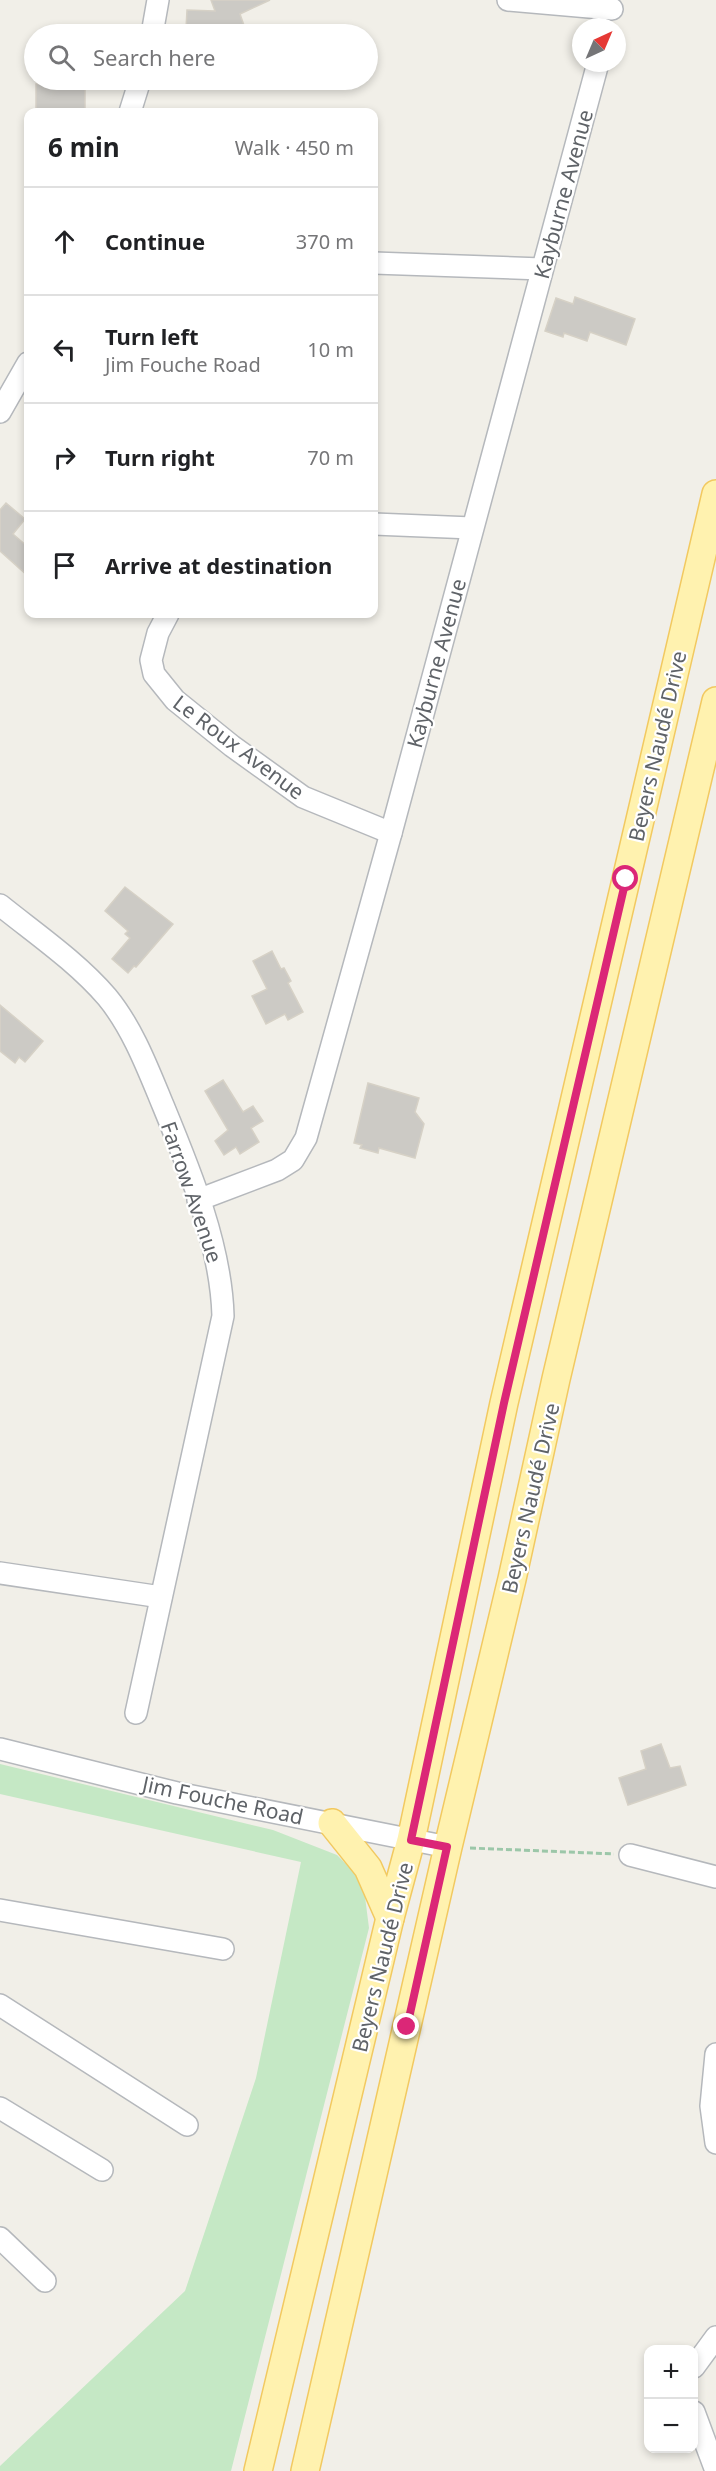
<!DOCTYPE html>
<meta charset="utf-8">
<style>
:root{--surface:#fff;--page:#f2f2f2;--text:#202124;--muted:#757577;--line:#e0e0e0}
body{margin:0;font-family:"Noto Sans",sans-serif;background:var(--page);color:var(--text)}
.controls{position:absolute;right:18px;bottom:18px;display:grid;overflow:hidden;border-radius:12px;box-shadow:0 3px 9px #0003}
.controls button{width:54px;height:54px;display:grid;place-items:center;padding:0;border:0;border-bottom:2px solid var(--line);background:var(--surface);color:var(--text);font:30px sans-serif}
.compass{position:absolute;left:572px;top:18px;width:54px;height:54px;border-radius:50%;background:var(--surface);box-shadow:0 3px 9px #0003;rotate:44deg}
.stop{position:absolute;width:18px;height:18px;margin:-14px;border:4px solid #db2777;border-radius:50%;background:#fff}
.stop.end{background:#db2777;border-color:#fff;box-shadow:0 2px 6px #0008}
.list{margin:0;padding:0;list-style:none}
h2{display:flex;justify-content:space-between;align-items:center;height:78px;margin:0;padding:0 24px;font-size:26px}
h2 small{font-size:20px;font-weight:400;color:var(--muted)}
.list li{display:grid;grid-template-columns:39px 1fr auto;gap:18px;align-items:center;box-sizing:border-box;height:108px;padding:0 24px;border-top:2px solid var(--line)}
.list b{display:block;font-size:22px;white-space:nowrap}
.list p{margin:0;font-size:20px;white-space:nowrap;color:var(--muted)}
.list em{font-size:20px;font-style:normal;color:var(--muted)}
.icon{flex:none;width:33px;height:33px;fill:none;stroke:currentColor;stroke-width:2;stroke-linecap:round;stroke-linejoin:round}
.map{position:relative;flex:none;width:716px;height:2471px;overflow:hidden}
.search{position:absolute;background:var(--surface);box-shadow:0 3px 9px #0003;left:24px;top:24px;width:354px;height:66px;display:flex;align-items:center;gap:15px;box-sizing:border-box;padding:0 21px;border-radius:33px;color:var(--muted);font-size:22px}
.panel{position:absolute;background:var(--surface);box-shadow:0 3px 9px #0003;left:24px;top:108px;width:354px;height:510px;border-radius:12px}
.map>svg:first-child{display:block}
</style>
<div class="map">
<svg width="716" height="2471" viewBox="0 0 716 2471">
<rect width="100%" height="100%" fill="#f1efe8"/>
<polygon fill="#c5e8c5" points="0,1764 273,1830 337,1855 363,1881 369,1928 231,2471 0,2471 0,2466 185,2291 256,2078 301,1862 0,1794"/>
<g fill="#cccac5" stroke="#d6d1c6" stroke-width="1.5">
<polygon points="211,0 270,0 240,14 246,31 237,34 206,34 186,29 187,10 215,11"/>
<polygon points="39,80 66,80 66,87 85,87 85,112 36,112 36,84 38,84"/>
<polygon points="575,297 635,319 626,345 590,332 587,341 564,333 563,337 545,331 556,298 573,304"/>
<polygon points="6,503 25,519 13,534 28,547 28,576 0,551 0,510"/>
<polygon points="125,887 173,924 136,967 134,966 128,973 112,959 130,938 125,934 128,931 105,911"/>
<polygon points="272,951 281,969 284,968 291,981 288,983 303,1012 288,1020 285,1014 266,1024 252,996 267,989 253,961"/>
<polygon points="0,1005 43,1041 25,1062 19,1057 15,1063 0,1051"/>
<polygon points="223,1080 243,1112 253,1106 263,1121 251,1128 259,1142 240,1154 236,1147 224,1155 215,1141 228,1130 205,1091"/>
<polygon points="368,1083 419,1098 415,1112 424,1124 415,1158 379,1148 378,1153 360,1148 362,1145 354,1143"/>
<polygon points="661,1744 670,1768 680,1766 686,1785 628,1805 619,1778 646,1769 641,1751"/>
</g>
<g fill="none" stroke-linecap="round" stroke-linejoin="round">
<defs>
<g id="minor">
<polyline points="508,0 612,9"/>
<polyline points="152,34 158,0"/>
<polyline points="130,112 140,80"/>
<polyline points="374,263 542,269"/>
<polyline points="0,412 28,363"/>
<polyline points="374,524 472,528"/>
<polyline points="168,614 158,633 151,660 154,674 175,700 232,746 303,797 391,833"/>
<path d="M0,905C36,934 77,962 107,997C131,1026 146,1064 160,1098C188,1166 221,1243 223,1316L136,1713"/>
<polyline points="198,1200 277,1170 293,1160 306,1138 391,833 598,63"/>
<polyline points="0,1573 161,1597"/>
<polyline points="0,1749 177,1793 448,1847"/>
<polyline points="630,1855 716,1877"/>
<polyline points="0,1910 223,1949"/>
<polyline points="0,2005 187,2125"/>
<polyline points="716,2054 711,2106 716,2143"/>
<polyline points="0,2108 102,2170"/>
<polyline points="0,2238 45,2281"/>
<polyline points="694,2367 716,2337"/>
<polyline points="694,2412 716,2471"/>
</g>
<g id="major">
<polyline points="332,1823 368,1868 390,1918"/>
<polyline points="258,2471 390,1918 411,1840 504,1403 716,494"/>
<polyline points="305,2471 448,1847 512,1579 556,1379 716,701"/>
</g>
</defs>
<use href="#minor" stroke="#b5b8bc" stroke-width="24"/>
<use href="#major" stroke="#f2c960" stroke-width="30"/>
<polyline stroke="#9cc7a9" stroke-width="3" stroke-dasharray="6 3" stroke-linecap="butt" points="470,1848 614,1854"/>
<use href="#minor" stroke="#fff" stroke-width="21"/>
<use href="#major" stroke="#fff2af" stroke-width="27"/>
</g>
<g fill="none" stroke-linecap="round" stroke-linejoin="round">
<polyline stroke="#db2777" stroke-width="8" points="407,2027 447,1847 411,1840 504,1403 626,879"/>
</g>
<g text-anchor="middle" dominant-baseline="central" stroke-width="4.5" stroke-linejoin="round" paint-order="stroke">
<g font-size="21" fill="#5f6368" stroke="#fff">
<text transform="translate(563 194) rotate(-75)">Kayburne Avenue</text>
<text transform="translate(436 663) rotate(-75)">Kayburne Avenue</text>
<text transform="translate(657 746) rotate(-77)">Beyers Naudé Drive</text>
<text transform="translate(239 747) rotate(37)">Le Roux Avenue</text>
<text transform="translate(192 1192) rotate(71)">Farrow Avenue</text>
<text transform="translate(530 1498) rotate(-77)">Beyers Naudé Drive</text>
<text transform="translate(223 1800) rotate(12)">Jim Fouche Road</text>
<text transform="translate(382 1957) rotate(-76)">Beyers Naudé Drive</text>
</g>
</g>
</svg>
<div class="controls">
<button>+</button>
<button>−</button>
</div>
<svg class="compass" viewBox="-18 -18 36 36"><path d="M0-13l5 13h-10z" fill="#e53935"/><path d="M0 13l5-13h-10z" fill="#757577"/></svg>
<div class="stop" style="left:626px;top:879px"></div>
<div class="stop end" style="left:407px;top:2027px"></div>
<div class="search"><svg class="icon" aria-label="search" viewBox="0 0 24 24"><circle cx="10" cy="10" r="6"/><path d="M15 15l6 6"/></svg>Search here</div>
<section class="panel">
<h2>6 min<small>Walk · 450 m</small></h2>
<ul class="list">
<li><svg class="icon" aria-label="ahead" viewBox="0 0 24 24"><path d="M12 20V5M6 11l6-6 6 6"/></svg><div><b>Continue</b></div><em>370 m</em></li>
<li><svg class="icon" aria-label="left" viewBox="0 0 24 24"><path d="M17 20v-9H6M10 6l-5 5 5 5"/></svg><div><b>Turn left</b><p>Jim Fouche Road</p></div><em>10 m</em></li>
<li><svg class="icon" aria-label="right" viewBox="0 0 24 24"><path d="M7 20v-9h11M14 6l5 5-5 5"/></svg><div><b>Turn right</b></div><em>70 m</em></li>
<li><svg class="icon" aria-label="arrive" viewBox="0 0 24 24"><path d="M6 21V4h12l-3 4 3 4H6"/></svg><div><b>Arrive at destination</b></div></li>
</ul>
</section>
</div>
